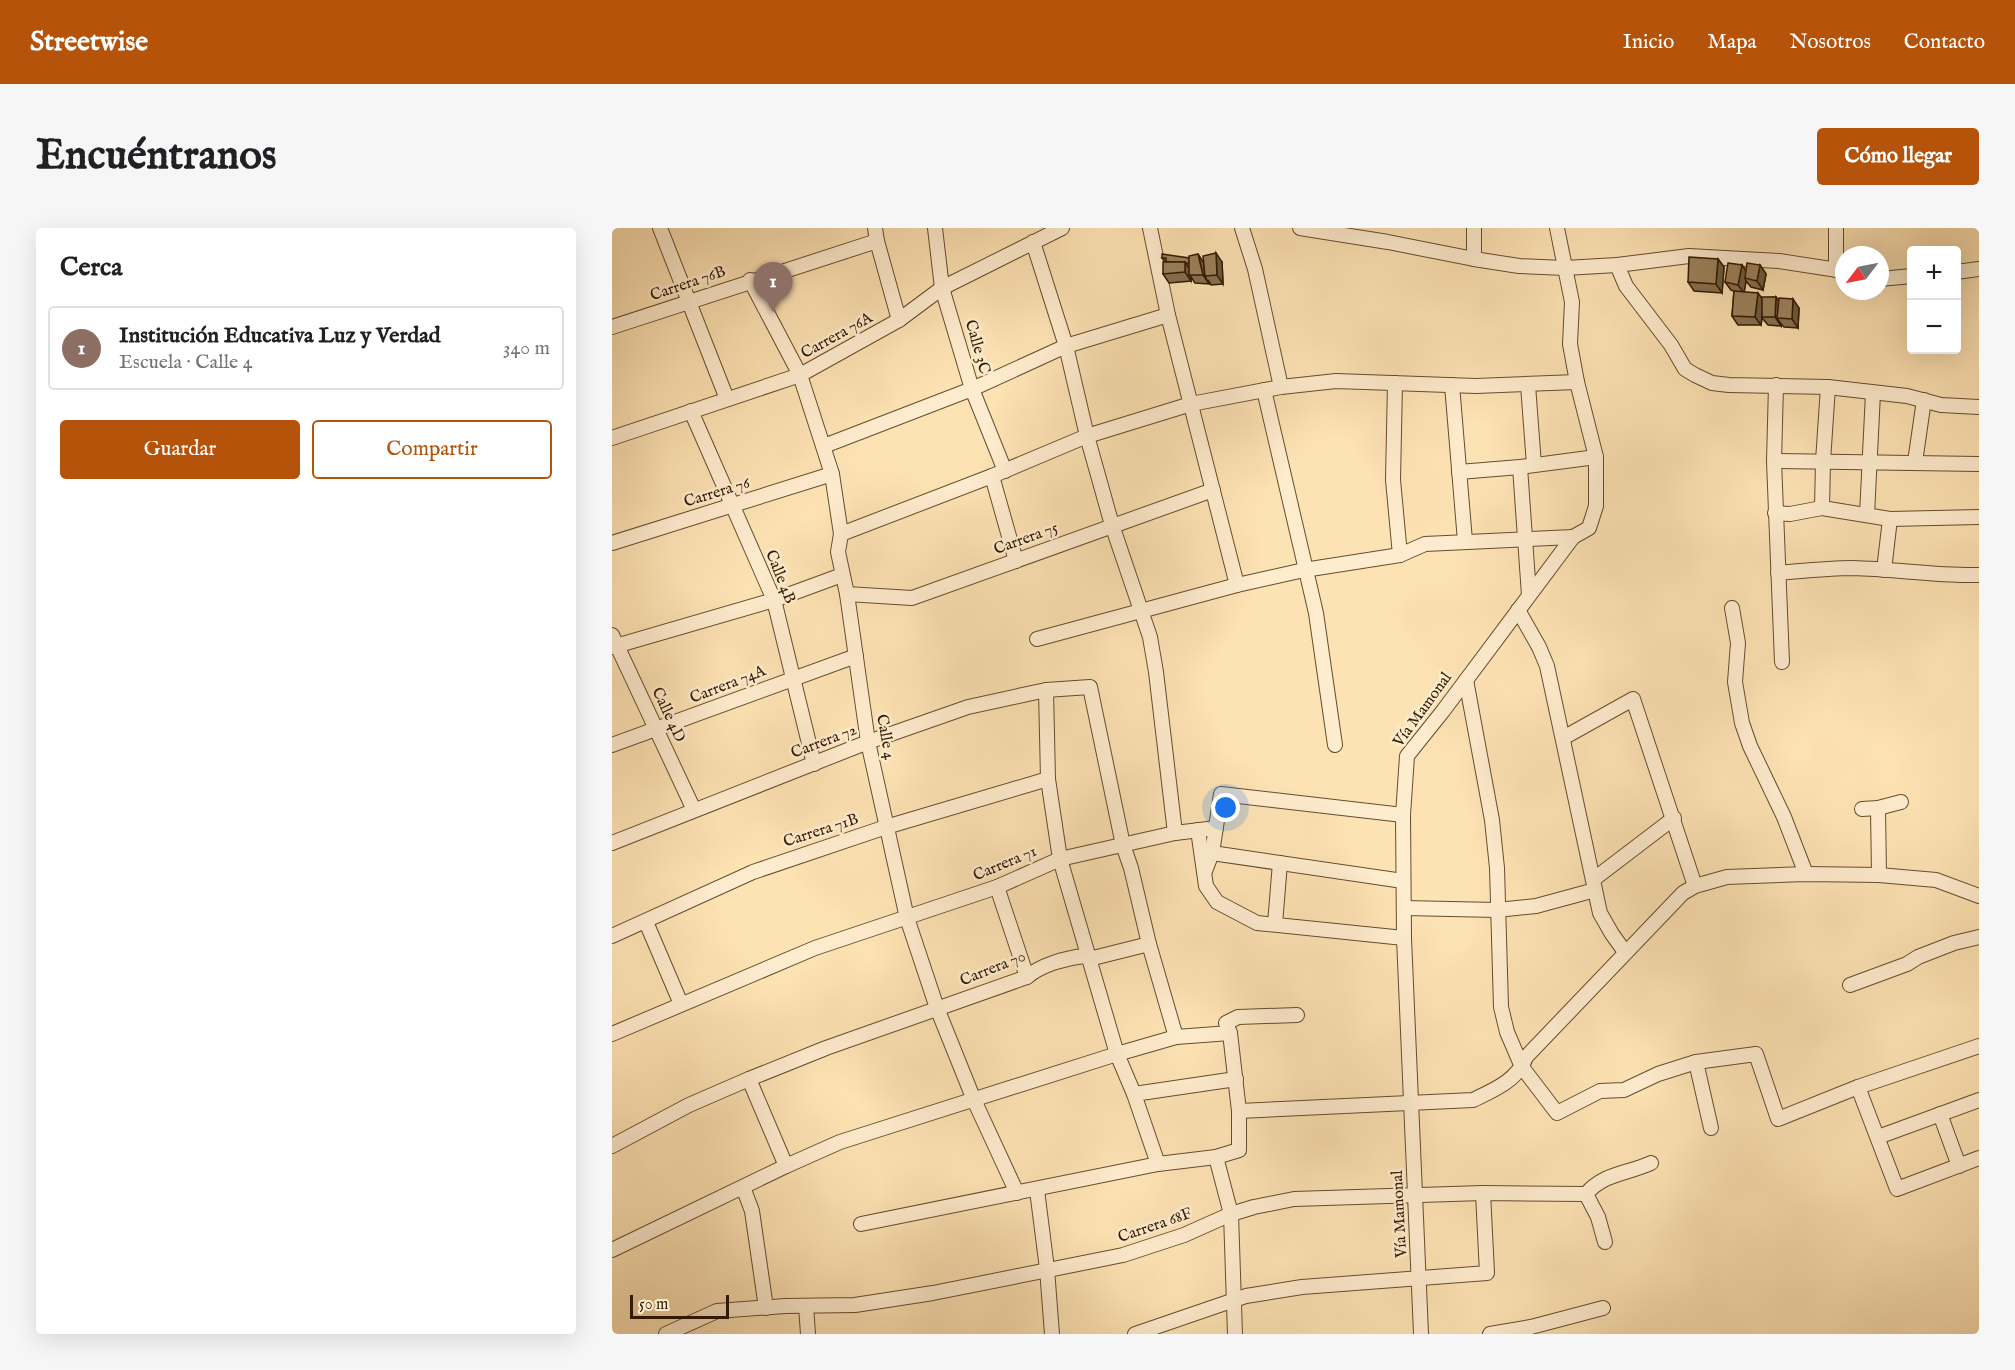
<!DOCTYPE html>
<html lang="es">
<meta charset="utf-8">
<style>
:root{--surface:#fff;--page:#f6f6f6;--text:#202124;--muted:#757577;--line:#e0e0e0;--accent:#b45309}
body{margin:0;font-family:"IM FELL English",serif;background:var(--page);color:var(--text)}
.controls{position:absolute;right:18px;top:18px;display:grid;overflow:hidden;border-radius:6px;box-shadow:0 6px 24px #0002}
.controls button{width:54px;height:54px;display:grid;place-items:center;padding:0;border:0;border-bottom:2px solid var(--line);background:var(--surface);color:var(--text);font:30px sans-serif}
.compass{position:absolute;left:1223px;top:18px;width:54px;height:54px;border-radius:50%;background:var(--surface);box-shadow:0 6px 24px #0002;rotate:238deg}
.scale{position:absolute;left:18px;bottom:15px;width:99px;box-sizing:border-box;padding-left:6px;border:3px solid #331a00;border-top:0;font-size:16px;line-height:21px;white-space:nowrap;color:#331a00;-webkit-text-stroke:4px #feecce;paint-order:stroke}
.you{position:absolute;left:614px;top:580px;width:21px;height:21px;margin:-15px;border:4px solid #fff;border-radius:50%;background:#1a73e8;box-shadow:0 0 0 9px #1a73e833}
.badge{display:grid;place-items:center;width:39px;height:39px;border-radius:50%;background:var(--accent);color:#fff;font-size:20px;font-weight:700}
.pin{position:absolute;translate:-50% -50px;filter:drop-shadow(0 2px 3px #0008)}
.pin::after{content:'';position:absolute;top:32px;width:21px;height:18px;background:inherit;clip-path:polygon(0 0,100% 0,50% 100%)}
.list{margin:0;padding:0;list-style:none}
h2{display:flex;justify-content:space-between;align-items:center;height:78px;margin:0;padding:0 24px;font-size:26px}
h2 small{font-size:20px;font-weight:400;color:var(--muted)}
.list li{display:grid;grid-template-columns:39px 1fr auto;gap:18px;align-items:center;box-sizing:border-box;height:84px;margin:0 12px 12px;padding:0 12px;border:2px solid var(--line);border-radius:6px}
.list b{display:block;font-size:22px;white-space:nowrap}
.list p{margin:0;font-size:20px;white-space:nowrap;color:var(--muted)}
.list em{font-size:20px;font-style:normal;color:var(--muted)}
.actions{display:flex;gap:12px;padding:18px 24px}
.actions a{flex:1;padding:14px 0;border:2px solid var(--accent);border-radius:6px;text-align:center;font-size:21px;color:var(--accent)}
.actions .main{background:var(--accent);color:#fff}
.map{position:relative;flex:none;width:1367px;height:1106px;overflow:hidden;border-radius:6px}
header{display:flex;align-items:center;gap:36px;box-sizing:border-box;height:84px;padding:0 30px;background:var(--accent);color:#fff}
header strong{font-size:28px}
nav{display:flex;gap:33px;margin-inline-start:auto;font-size:21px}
.intro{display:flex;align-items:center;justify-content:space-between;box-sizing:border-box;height:144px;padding:0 36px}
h1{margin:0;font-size:42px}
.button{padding:15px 27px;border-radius:6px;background:var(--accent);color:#fff;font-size:21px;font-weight:700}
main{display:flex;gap:36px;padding:0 36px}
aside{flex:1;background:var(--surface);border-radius:6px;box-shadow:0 6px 24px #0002}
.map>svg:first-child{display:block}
</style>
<header>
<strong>Streetwise</strong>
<nav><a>Inicio</a><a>Mapa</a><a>Nosotros</a><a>Contacto</a></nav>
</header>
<div class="intro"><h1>Encuéntranos</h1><a class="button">Cómo llegar</a></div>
<main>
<aside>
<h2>Cerca<small></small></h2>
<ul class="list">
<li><span class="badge" style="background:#8d6e63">1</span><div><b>Institución Educativa Luz y Verdad</b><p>Escuela · Calle 4</p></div><em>340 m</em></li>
</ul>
<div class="actions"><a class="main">Guardar</a><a>Compartir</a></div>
</aside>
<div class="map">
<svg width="1367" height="1106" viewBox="0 0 1367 1106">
<rect width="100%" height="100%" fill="#fde2b3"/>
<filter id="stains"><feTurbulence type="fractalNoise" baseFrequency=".00333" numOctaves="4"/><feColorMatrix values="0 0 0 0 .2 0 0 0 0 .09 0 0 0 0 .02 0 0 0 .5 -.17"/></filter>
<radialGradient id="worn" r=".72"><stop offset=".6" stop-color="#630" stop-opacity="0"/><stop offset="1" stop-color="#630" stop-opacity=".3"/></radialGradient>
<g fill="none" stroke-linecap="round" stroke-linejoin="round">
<defs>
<g id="minor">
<polyline points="48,0 115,171"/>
<polyline points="263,0 265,13 287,92"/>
<polyline points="323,0 330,60 360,161 393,243"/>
<polyline points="538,0 556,87 625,357"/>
<polyline points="630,0 643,41 669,159"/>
<polyline points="688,0 776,14 862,31 907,38 953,40 1005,37 1077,28 1167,33 1232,43"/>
<polyline points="862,0 862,31"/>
<polyline points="421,14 454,118 475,208 500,297 538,409 544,444 563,605"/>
<polyline points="1005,37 1014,58 1059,117 1073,141 1083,147 1100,155 1117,157 1216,159 1295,168 1329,177 1367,179"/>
<polyline points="1224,42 1224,0"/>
<polyline points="1344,44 1367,41"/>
<polyline points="1268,51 1300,48"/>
<polyline points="138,52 188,147 220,246 229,306 226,324 235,366 256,514 295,690 325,780 362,872 405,965"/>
<polyline points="0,99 265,13"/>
<polyline points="783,155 781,252 788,327"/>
<polyline points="840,157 853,313"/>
<polyline points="916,157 922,237"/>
<polyline points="1164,157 1162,233 1170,434"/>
<polyline points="652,162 704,385 723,517"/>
<polyline points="79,183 162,372 202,536"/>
<polyline points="0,210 188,147 287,92 330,60 450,0"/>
<polyline points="212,218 360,161 454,118 556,87"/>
<polyline points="1162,233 1367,236"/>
<polyline points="1303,234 1312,172"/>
<polyline points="908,239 917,367"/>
<polyline points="847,244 908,239 984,229"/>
<polyline points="380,248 404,333"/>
<polyline points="1210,280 1211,233 1216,159"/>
<polyline points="1163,285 1178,286 1210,280 1278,291 1367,289"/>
<polyline points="1255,287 1261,165"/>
<polyline points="229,306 380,248 475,208 579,176 669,159 724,153 864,158 965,154"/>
<polyline points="0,315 220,246"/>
<polyline points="1272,342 1278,291"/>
<path d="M1166,345C1190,343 1216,340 1241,340C1283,341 1325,348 1367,347"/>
<polyline points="235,366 300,370 601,262"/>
<polyline points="1120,380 1126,415 1123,454 1130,495 1138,518 1172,589 1194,646"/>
<polyline points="906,382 927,419 935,438 988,685 1000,706 1013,724"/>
<polyline points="0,407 82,582"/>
<polyline points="425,411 625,357 692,342 788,327 813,316 961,309"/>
<polyline points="0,419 162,372 230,347"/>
<polyline points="854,452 880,592 885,640 889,779 895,804 910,839 945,885 988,863 1012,862 1046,846 1084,834 1144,826 1166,891 1246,859 1367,818"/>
<polyline points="434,462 436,551 448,631 505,826 522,866 546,936"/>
<polyline points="951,510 1021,471 1083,658"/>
<polyline points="0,517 244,428"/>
<polyline points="1266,580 1267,647"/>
<polyline points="1250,581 1266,580 1289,574"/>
<polyline points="586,602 594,658 605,674 645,695 792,710"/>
<polyline points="0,615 256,514 356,479 434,462 478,459 511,617 519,640 537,716 564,809"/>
<polyline points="600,625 791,653"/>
<polyline points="593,643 600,625 609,566 791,587"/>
<polyline points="982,651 1062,590"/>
<polyline points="385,659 415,749"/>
<polyline points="792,680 885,682 924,678 983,662"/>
<polyline points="34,694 69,776"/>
<polyline points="663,696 668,635"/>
<polyline points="0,708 141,644 274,599 436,551"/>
<polyline points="1238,757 1295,736 1306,729 1342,715 1367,709"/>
<polyline points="0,806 203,720 385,659 448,631 563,605 604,600"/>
<polyline points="1084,834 1099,900"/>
<polyline points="137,851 174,938"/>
<polyline points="1246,859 1285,961 1367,930"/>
<polyline points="522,866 624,851"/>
<path d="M627,883L861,872C882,862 906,852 914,829L1071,665L1083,658L1115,649L1194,646L1267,647L1324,652L1367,668"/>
<polyline points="1328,886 1347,938"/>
<polyline points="1266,909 1367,872"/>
<path d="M0,918L77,877L137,851L214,820L415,749C429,737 453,730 472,728L477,731L537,716"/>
<polyline points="604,929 619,986 623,1106"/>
<polyline points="131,959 140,983 154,1080"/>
<polyline points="425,962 435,1041 440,1106"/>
<polyline points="974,966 986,989 993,1014"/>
<polyline points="249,996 546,936 604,929 627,922 627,883 618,805 614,795 626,789 685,787"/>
<polyline points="0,1022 174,938 228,914 505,826 564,809 618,805"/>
<polyline points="194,1078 196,1106"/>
<path d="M54,1106L105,1083L173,1078L243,1077L321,1065L511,1027L572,1007L619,986L642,979L682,971L871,965L974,966C992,945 1015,946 1039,935"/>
<polyline points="523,1106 634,1068 690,1059 875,1045 871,965"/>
<polyline points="809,1106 792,710 791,587 795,528 831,483 961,309 977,300 984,278 984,229 965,154 958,116 960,74 945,0"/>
<polyline points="878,1106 919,1099 991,1080"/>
</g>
</defs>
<use href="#minor" stroke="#664c2d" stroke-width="16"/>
<use href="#minor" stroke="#feecce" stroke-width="14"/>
</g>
<g fill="#867050" stroke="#331a00" stroke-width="1.5">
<polygon points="550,30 591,35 610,34 611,56 599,57 596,52 597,56 583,55 579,49 579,53 557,55 551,46 553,34"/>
<polygon points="1106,31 1112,39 1110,65 1082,63 1076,54"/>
<polygon points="1130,37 1134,43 1148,37 1154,46 1151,62 1139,59 1134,53 1132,64 1150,70 1164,69 1167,73 1187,80 1186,100 1172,99 1169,96 1169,98 1156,97 1150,90 1149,97 1126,97 1120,88 1122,63 1119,62 1113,54"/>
</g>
<g fill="#6d5b41" stroke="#331a00" stroke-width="1.5">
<polygon points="604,25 610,34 611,56 605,47"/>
<polygon points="586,26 592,35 593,48 597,56 591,47"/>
<polygon points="1106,31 1112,39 1110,65 1104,56"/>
<polygon points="573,34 579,43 577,47 579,49 579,53 573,44"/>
<polygon points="1130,37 1136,46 1133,50 1134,53 1132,65 1126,57"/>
<polygon points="1148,37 1154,46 1151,62 1145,53"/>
<polygon points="1146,65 1152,73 1149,97 1143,89"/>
<polygon points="1164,69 1170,78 1165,90 1169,96 1169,98 1163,89"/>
<polygon points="1181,71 1187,80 1186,100 1180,91"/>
</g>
<g fill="#9c825d" stroke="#331a00" stroke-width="1.5">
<polygon points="604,25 605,47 593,48 591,28"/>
<polygon points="550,26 577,30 577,35 573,35 573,34 554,34 554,30 550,30"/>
<polygon points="586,26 591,47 577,47 577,28"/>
<polygon points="1077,29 1106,31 1104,56 1076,54"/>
<polygon points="551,34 573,34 573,44 551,46"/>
<polygon points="1116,35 1130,37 1126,57 1113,54"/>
<polygon points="1135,35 1148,37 1145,53 1133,50"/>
<polygon points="1122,63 1146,65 1143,89 1120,88"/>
<polygon points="1150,69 1164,69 1163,89 1150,89"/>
<polygon points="1167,70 1181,71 1180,91 1165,90"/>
</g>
<g text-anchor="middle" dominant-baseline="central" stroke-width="5" stroke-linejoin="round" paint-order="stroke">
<g font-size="16" fill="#331a00" stroke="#feecce">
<text transform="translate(76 56) rotate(-19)">Carrera 76B</text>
<text transform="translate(225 108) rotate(-29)">Carrera 76A</text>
<text transform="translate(365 119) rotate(74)">Calle 3C</text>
<text transform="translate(105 265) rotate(-17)">Carrera 76</text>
<text transform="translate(414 311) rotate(-20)">Carrera 75</text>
<text transform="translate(168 349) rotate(68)">Calle 4B</text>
<text transform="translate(116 457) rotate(-21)">Carrera 74A</text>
<text transform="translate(811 482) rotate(-54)">Vía Mamonal</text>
<text transform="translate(56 487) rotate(65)">Calle 4D</text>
<text transform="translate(273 509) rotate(80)">Calle 4</text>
<text transform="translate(212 514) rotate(-21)">Carrera 72</text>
<text transform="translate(209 603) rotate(-18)">Carrera 71B</text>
<text transform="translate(393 636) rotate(-23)">Carrera 71</text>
<text transform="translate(381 741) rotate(-22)">Carrera 70</text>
<text transform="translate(788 986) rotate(-93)">Vía Mamonal</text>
<text transform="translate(543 998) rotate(-19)">Carrera 68F</text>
</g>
</g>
<rect width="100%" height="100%" filter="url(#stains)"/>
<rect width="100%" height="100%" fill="url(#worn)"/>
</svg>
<div class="controls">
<button>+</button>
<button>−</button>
</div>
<svg class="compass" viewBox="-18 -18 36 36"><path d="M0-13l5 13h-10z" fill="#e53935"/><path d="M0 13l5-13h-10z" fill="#757577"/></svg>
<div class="scale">50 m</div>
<div class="you"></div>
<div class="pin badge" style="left:161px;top:84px;background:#8d6e63">1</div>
</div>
</main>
